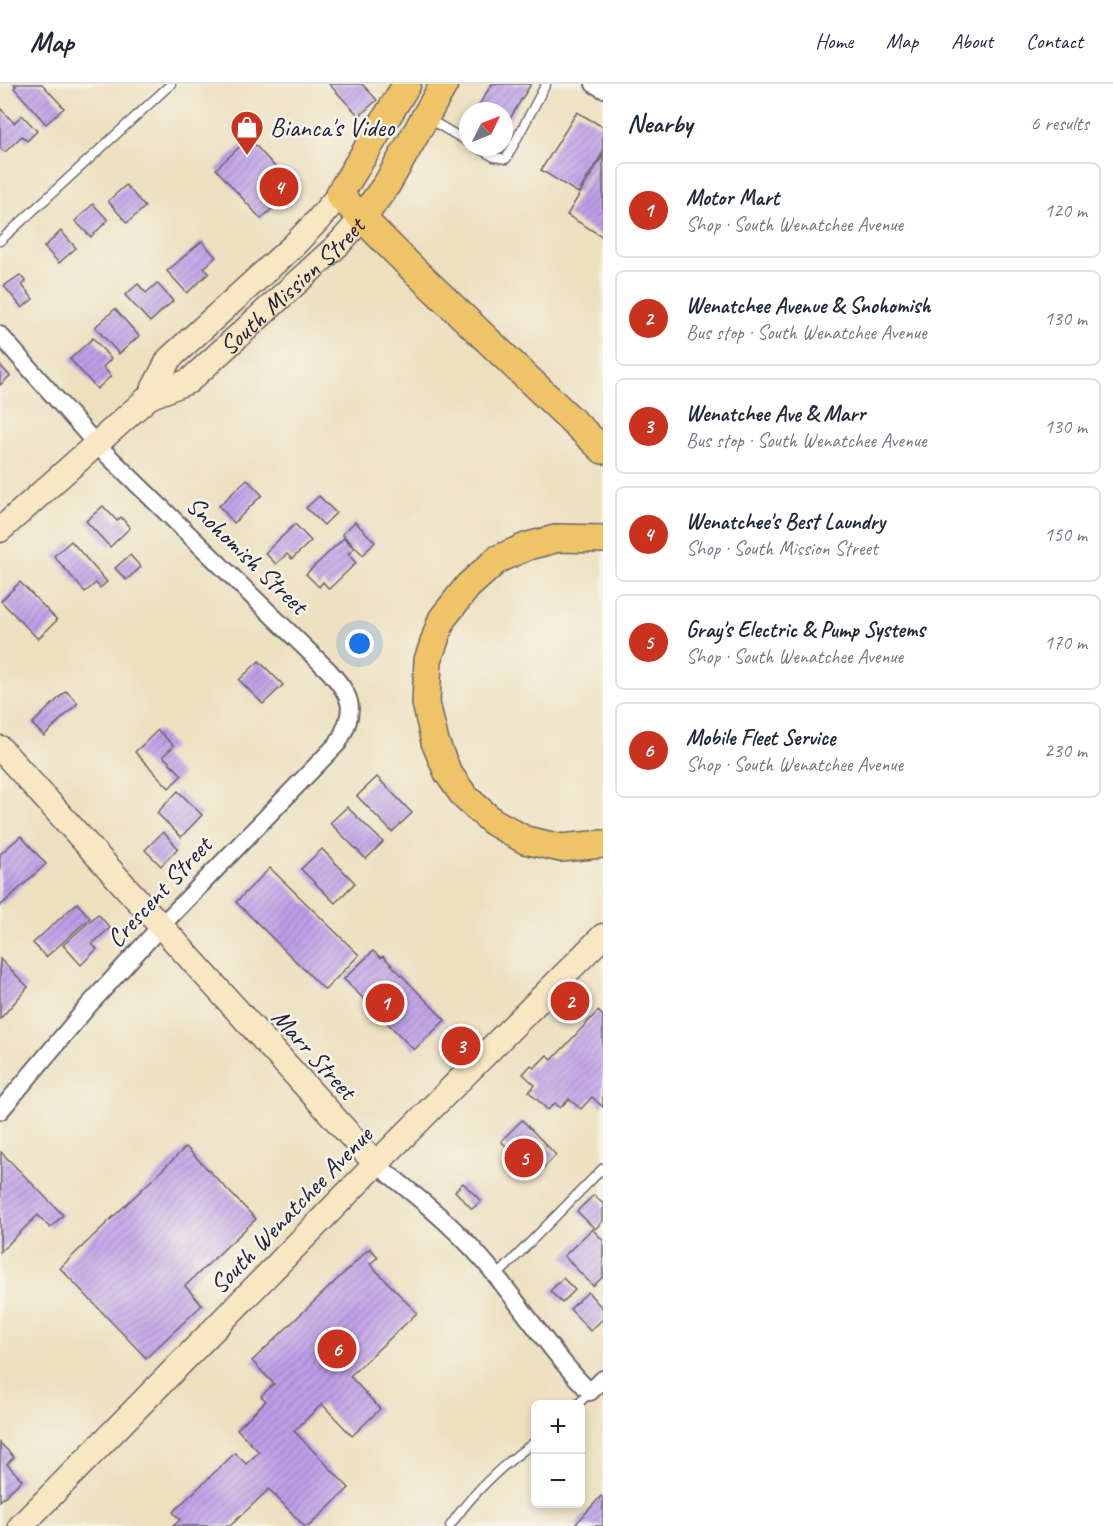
<!DOCTYPE html>
<meta charset="utf-8">
<style>
:root{--surface:#fff;--page:#f2f2f3;--text:#1f2937;--muted:#747a83;--line:#e0e1e3;--accent:#c8321e}
body{margin:0;font-family:Caveat,sans-serif;background:var(--page);color:var(--text)}
.controls{position:absolute;right:18px;bottom:18px;display:grid;overflow:hidden;border-radius:9px;box-shadow:0 3px 9px #0003}
.controls button{width:54px;height:54px;display:grid;place-items:center;padding:0;border:0;border-bottom:2px solid var(--line);background:var(--surface);color:var(--text);font:30px sans-serif}
.compass{position:absolute;left:459px;top:18px;width:54px;height:54px;border-radius:50%;background:var(--surface);box-shadow:0 3px 9px #0003;rotate:47deg}
.you{position:absolute;left:360px;top:560px;width:21px;height:21px;margin:-15px;border:4px solid #fff;border-radius:50%;background:#1a73e8;box-shadow:0 0 0 9px #1a73e833}
.badge{display:grid;place-items:center;width:39px;height:39px;border-radius:50%;background:var(--accent);color:#fff;font-size:20px;font-weight:700}
.pin{position:absolute;translate:-50% -50%;border:3px solid #fff;box-shadow:0 2px 6px #0006}
.list{margin:0;padding:0;list-style:none}
h2{display:flex;justify-content:space-between;align-items:center;height:78px;margin:0;padding:0 24px;font-size:26px}
h2 small{font-size:20px;font-weight:400;color:var(--muted)}
.list li{display:grid;grid-template-columns:39px 1fr auto;gap:18px;align-items:center;box-sizing:border-box;height:96px;margin:0 12px 12px;padding:0 12px;border:2px solid var(--line);border-radius:9px}
.list b{display:block;font-size:22px;white-space:nowrap}
.list p{margin:0;font-size:20px;white-space:nowrap;color:var(--muted)}
.list em{font-size:20px;font-style:normal;color:var(--muted)}
.map{position:relative;flex:none;width:603px;height:1442px;overflow:hidden}
header{display:flex;align-items:center;gap:36px;box-sizing:border-box;height:84px;padding:0 30px;background:var(--surface);border-bottom:2px solid var(--line)}
header strong{font-size:28px}
nav{display:flex;gap:33px;margin-inline-start:auto;font-size:21px}
main{display:flex}
aside{flex:1;background:var(--surface)}
.map>svg:first-child{display:block}
</style>
<header>
<strong>Map</strong>
<nav><a>Home</a><a>Map</a><a>About</a><a>Contact</a></nav>
</header>
<main>
<div class="map">
<svg width="603" height="1442" viewBox="0 0 603 1442">
<defs>
<pattern id="building-hatch" width="6" height="6" patternUnits="userSpaceOnUse" patternTransform="scale(1.5)"><rect width="6" height="6" fill="#be9fe8"/><path d="M-1 1l2-2M0 6l6-6M5 7l2-2" fill="none" stroke="#9a81bd"/></pattern>
</defs>
<rect width="100%" height="100%" fill="#f7f3e8"/>
<filter id="ink" filterUnits="userSpaceOnUse"><feTurbulence type="fractalNoise" baseFrequency=".0167" numOctaves="2"/><feDisplacementMap in="SourceGraphic" scale="12" xChannelSelector="R" yChannelSelector="G"/><feConvolveMatrix kernelMatrix="1 2 1 2 8 2 1 2 1" color-interpolation-filters="sRGB"/></filter>
<filter id="wash" filterUnits="userSpaceOnUse"><feTurbulence type="fractalNoise" baseFrequency=".008" numOctaves="4" result="noise"/><feDisplacementMap in="SourceGraphic" scale="24" xChannelSelector="R" yChannelSelector="G"/><feGaussianBlur stdDeviation="1.35" result="paint"/><feColorMatrix in="noise" values="0 0 0 0 0 0 0 0 0 0 0 0 0 0 0 0 0 1.4 0 .05"/><feComposite in="paint" operator="in"/></filter>
<g filter="url(#wash)">
<rect width="100%" height="100%" fill="#ede0bf"/>
<g id="blocks">
<g fill="url(#building-hatch)">
<polygon points="14,0 42,0 64,24 46,40 14,4 16,2"/>
<polygon points="329,0 362,0 377,16 359,32"/>
<polygon points="492,0 531,0 504,44 504,27 475,27"/>
<polygon points="0,24 14,39 22,31 37,47 27,57 22,52 5,68 0,64"/>
<polygon points="577,28 603,43 603,68 578,109 541,86"/>
<polygon points="249,54 294,104 261,135 216,85"/>
<polygon points="603,71 603,153 567,131"/>
<polygon points="126,101 145,123 127,139 108,117"/>
<polygon points="93,120 108,136 91,153 75,137"/>
<polygon points="61,147 76,164 59,179 44,163"/>
<polygon points="202,157 216,173 204,184 209,189 187,209 167,187"/>
<polygon points="20,191 26,198 22,201 33,215 22,224 4,202"/>
<polygon points="157,199 173,217 150,238 125,211 138,200 146,209"/>
<polygon points="115,225 139,252 119,270 95,243"/>
<polygon points="93,254 111,275 103,283 111,292 97,305 70,275"/>
<polygon points="0,281 10,292 0,301"/>
<polygon points="247,395 262,411 234,439 219,422"/>
<polygon points="319,412 336,429 324,441 306,424"/>
<polygon points="103,422 117,437 121,433 130,444 110,463 86,437"/>
<polygon points="355,438 375,458 363,471 342,450"/>
<polygon points="295,440 311,457 292,475 287,470 276,480 265,469"/>
<polygon points="344,454 354,464 348,470 356,479 329,505 323,498 319,503 306,490"/>
<polygon points="71,457 107,498 100,504 96,499 85,508 54,472"/>
<polygon points="130,471 141,483 126,496 115,484"/>
<polygon points="20,498 57,536 38,555 1,517"/>
<polygon points="259,577 283,601 263,620 239,596"/>
<polygon points="66,607 78,619 44,652 32,640"/>
<polygon points="158,646 174,662 163,672 182,691 169,704 135,668"/>
<polygon points="377,693 412,729 392,748 357,712"/>
<polygon points="178,707 202,731 181,753 157,729"/>
<polygon points="347,723 383,758 366,775 330,739"/>
<polygon points="163,748 178,764 161,782 145,766"/>
<polygon points="21,752 46,780 0,822 0,770"/>
<polygon points="322,765 355,799 335,819 301,785"/>
<polygon points="270,784 359,871 325,906 236,818"/>
<polygon points="77,819 90,834 46,873 33,859"/>
<polygon points="98,830 110,844 92,860 97,865 81,881 63,861"/>
<polygon points="373,867 381,874 383,872 445,936 414,966 344,895"/>
<polygon points="0,875 28,903 0,935"/>
<polygon points="598,927 603,932 603,1023 592,1013 581,1025 569,1015 560,1024 555,1019 548,1026 529,1008 535,1001 523,990 531,981 534,984 547,971 552,976"/>
<polygon points="522,1036 556,1071 536,1092 501,1057"/>
<polygon points="186,1063 256,1135 185,1202 202,1221 146,1274 60,1184"/>
<polygon points="1,1068 63,1131 50,1144 38,1131 0,1168"/>
<polygon points="463,1099 481,1117 472,1125 455,1107"/>
<polygon points="594,1111 603,1120 603,1137 595,1145 577,1127"/>
<polygon points="592,1145 603,1156 603,1193 593,1202 564,1172"/>
<polygon points="370,1164 378,1173 370,1180 417,1229 350,1292 380,1325 352,1352 322,1320 294,1347 349,1404 309,1442 304,1442 269,1405 230,1442 173,1442 180,1436 173,1428 235,1369 246,1380 259,1368 237,1345 266,1317 261,1312 274,1300 252,1277"/>
<polygon points="563,1194 575,1206 562,1219 550,1207"/>
<polygon points="588,1208 603,1225 603,1235 590,1247 570,1225"/>
<polygon points="0,1359 14,1373 7,1380 22,1396 0,1417"/>
<polygon points="601,1412 603,1414 603,1442 574,1442"/>
</g>
</g>
</g>
<g filter="url(#ink)">
<use href="#blocks" fill-opacity="0" stroke="#696469" stroke-width="1.5"/>
<g fill="none" stroke-linecap="round" stroke-linejoin="round">
<defs>
<g id="lane">
<polyline points="427,34 468,58"/>
<polyline points="476,63 494,73 506,75 546,0"/>
<polyline points="0,157 171,0"/>
<polyline points="497,1192 603,1084"/>
<polyline points="578,1320 590,1308"/>
<path d="M450,1442C473,1408 502,1381 536,1357"/>
</g>
<g id="street">
<polyline points="594,0 603,5"/>
<path d="M0,251L96,360L329,587C354,615 356,626 338,659L160,843L89,921L0,1027"/>
<path d="M376,1080C413,1109 452,1140 483,1176C520,1219 550,1268 590,1308L603,1295"/>
</g>
<g id="secondary">
<path id="s1" d="M149,313L189,297L339,160L362,134"/>
<polyline points="0,446 149,313 169,275 293,162 318,136 339,111"/>
<polyline points="0,664 376,1080"/>
<polyline points="21,1442 376,1080 603,852"/>
</g>
<g id="primary">
<polyline points="407,0 339,111 414,186 603,366"/>
<polyline points="362,134 387,100 444,0"/>
<polyline points="603,455 559,454 528,462 498,475 468,502 442,535 428,576 426,619 435,658 448,689 465,713 492,737 525,756 561,764 603,760"/>
</g>
</defs>
<use href="#lane" stroke="#696469" stroke-width="11"/>
<use href="#street" stroke="#696469" stroke-width="20"/>
<use href="#secondary" stroke="#696469" stroke-width="27"/>
<use href="#primary" stroke="#696469" stroke-width="30"/>
<use href="#lane" stroke="#fff" stroke-width="8"/>
<use href="#street" stroke="#fff" stroke-width="16"/>
<use href="#secondary" stroke="#f9e7c3" stroke-width="24"/>
<use href="#primary" stroke="#efc469" stroke-width="27"/>
</g>
</g>
<defs>
<symbol id="shop-pin" viewBox="-11 -11 22 30"><path d="M0 17L-7.5 6A9.5 9.5 0 1 1 7.5 6Z" fill="#c8321e" stroke="#f7f3e8"/><path d="M-5-2.5h2.3a2.7 3.5 0 0 1 5.4 0H5L5.5 6h-11ZM-1.5-2.5h3a1.5 2.3 0 0 0-3 0Z" fill="#fff"/></symbol>
</defs>
<g fill-rule="evenodd">
<use href="#shop-pin" x="228" y="24" width="38" height="52"/>
</g>
<g text-anchor="middle" dominant-baseline="central" stroke-width="5" stroke-linejoin="round" paint-order="stroke">
<g font-size="26" fill="#22223b" stroke="#f7f3e8" text-anchor="start">
<text x="270" y="43">Bianca's Video</text>
</g>
<g font-size="26" fill="#22223b" stroke="#f7f3e8">
<text stroke="none"><textPath href="#s1" startOffset="183">South Mission Street</textPath></text>
<text transform="translate(247 471) rotate(44)">Snohomish Street</text>
<text transform="translate(159 808) rotate(-47)">Crescent Street</text>
<text transform="translate(314 970) rotate(48)">Marr Street</text>
<text transform="translate(291 1126) rotate(-46)">South Wenatchee Avenue</text>
</g>
</g>
</svg>
<div class="controls">
<button>+</button>
<button>−</button>
</div>
<svg class="compass" viewBox="-18 -18 36 36"><path d="M0-13l5 13h-10z" fill="#e53935"/><path d="M0 13l5-13h-10z" fill="#747a83"/></svg>
<div class="you"></div>
<div class="pin badge" style="left:385px;top:919px">1</div>
<div class="pin badge" style="left:570px;top:917px">2</div>
<div class="pin badge" style="left:461px;top:962px">3</div>
<div class="pin badge" style="left:279px;top:103px">4</div>
<div class="pin badge" style="left:524px;top:1074px">5</div>
<div class="pin badge" style="left:337px;top:1265px">6</div>
</div>
<aside>
<h2>Nearby<small>6 results</small></h2>
<ul class="list">
<li><span class="badge">1</span><div><b>Motor Mart</b><p>Shop · South Wenatchee Avenue</p></div><em>120 m</em></li>
<li><span class="badge">2</span><div><b>Wenatchee Avenue &amp; Snohomish</b><p>Bus stop · South Wenatchee Avenue</p></div><em>130 m</em></li>
<li><span class="badge">3</span><div><b>Wenatchee Ave &amp; Marr</b><p>Bus stop · South Wenatchee Avenue</p></div><em>130 m</em></li>
<li><span class="badge">4</span><div><b>Wenatchee's Best Laundry</b><p>Shop · South Mission Street</p></div><em>150 m</em></li>
<li><span class="badge">5</span><div><b>Gray's Electric &amp; Pump Systems</b><p>Shop · South Wenatchee Avenue</p></div><em>170 m</em></li>
<li><span class="badge">6</span><div><b>Mobile Fleet Service</b><p>Shop · South Wenatchee Avenue</p></div><em>230 m</em></li>
</ul>
</aside>
</main>
